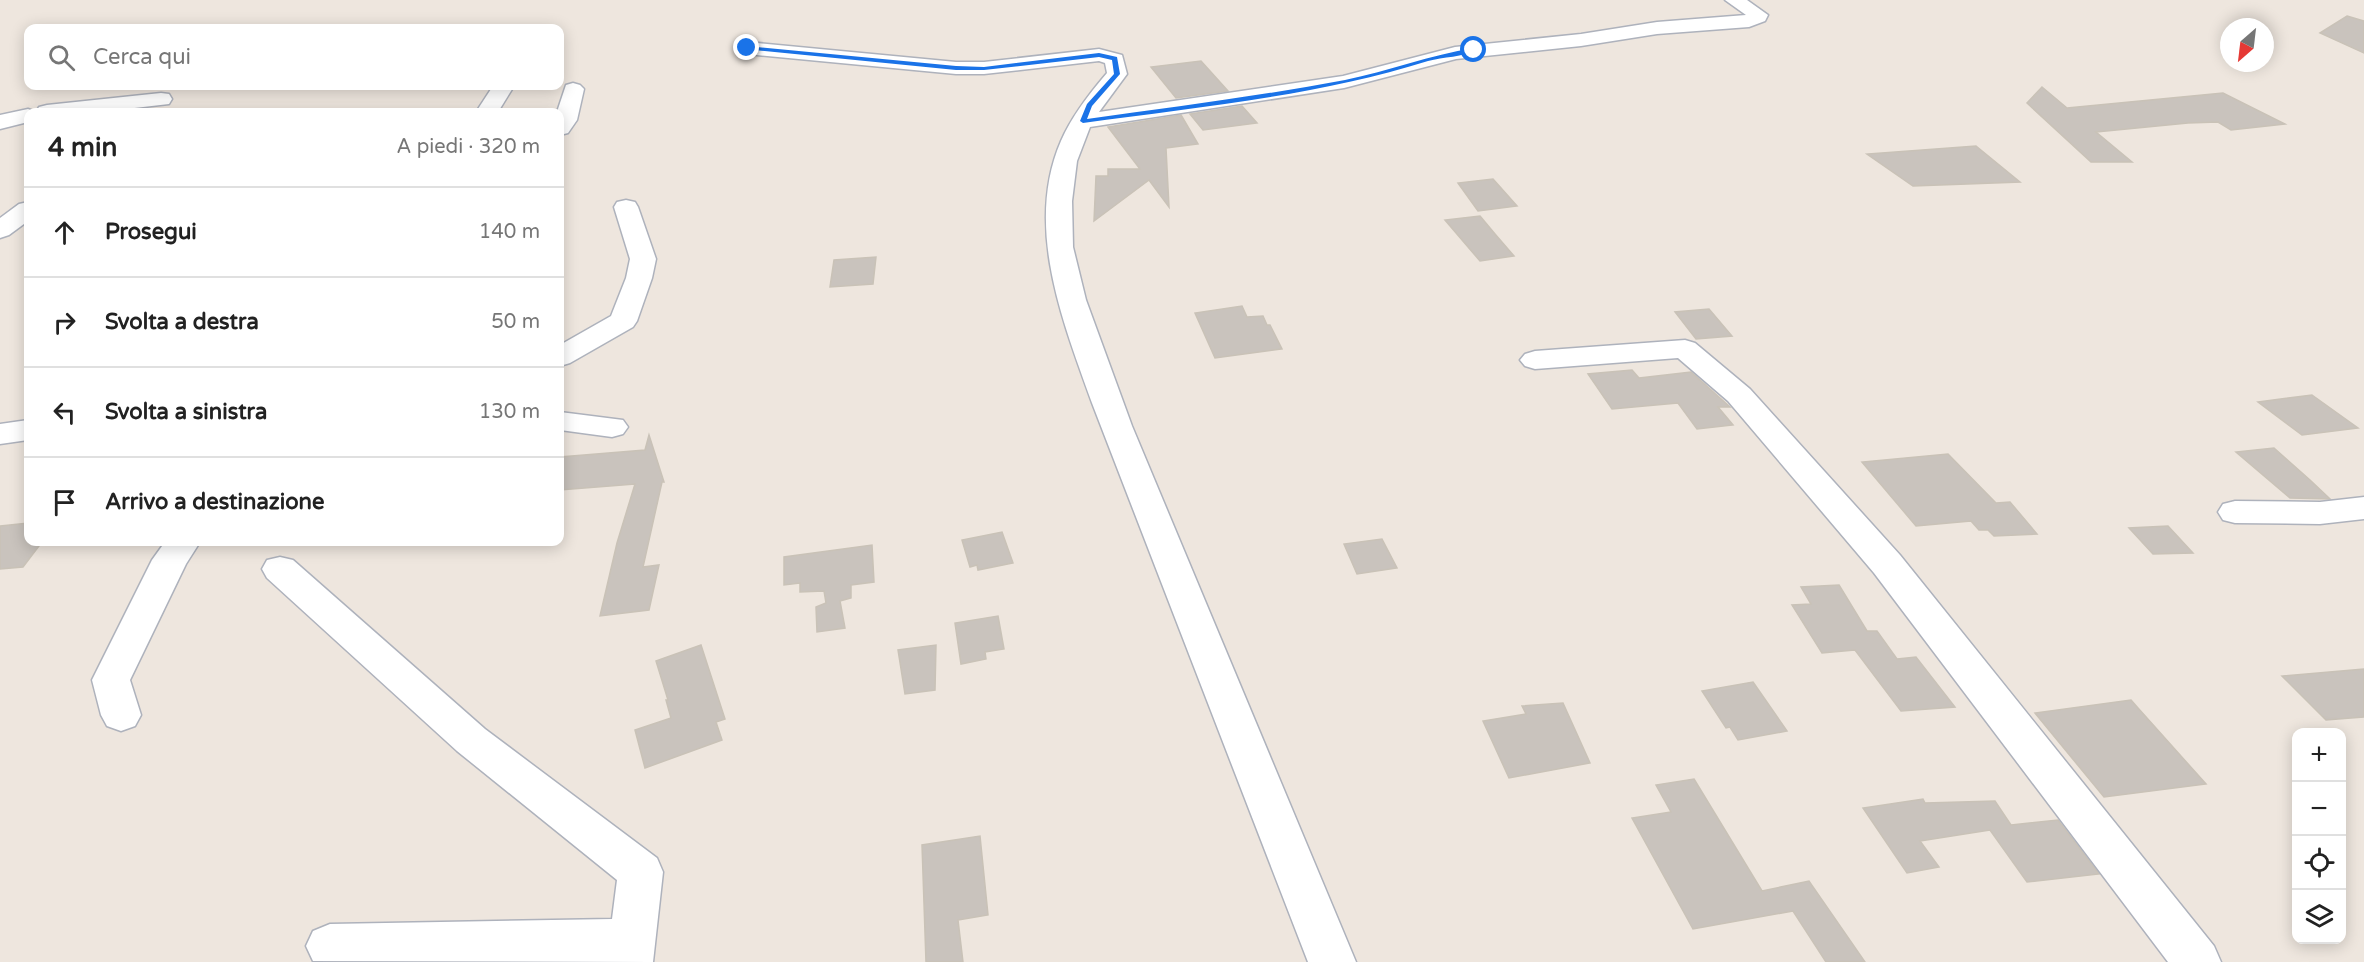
<!DOCTYPE html>
<html lang="it">
<meta charset="utf-8">
<style>
:root{--surface:#fff;--page:#f6f6f6;--text:#222;--muted:#767676;--line:#e0e0e0}
body{margin:0;font-family:"Varela Round",sans-serif;background:var(--page);color:var(--text)}
.controls{position:absolute;right:18px;bottom:18px;display:grid;overflow:hidden;border-radius:12px;box-shadow:0 3px 15px #0003}
.controls button{width:54px;height:54px;display:grid;place-items:center;padding:0;border:0;border-bottom:2px solid var(--line);background:var(--surface);color:var(--text);font:30px sans-serif}
.compass{position:absolute;left:2220px;top:18px;width:54px;height:54px;border-radius:50%;background:var(--surface);box-shadow:0 3px 15px #0003;rotate:208deg}
.stop{position:absolute;width:18px;height:18px;margin:-14px;border:4px solid #1a73e8;border-radius:50%;background:#fff}
.stop.end{background:#1a73e8;border-color:#fff;box-shadow:0 2px 6px #0008}
.list{margin:0;padding:0;list-style:none}
h2{display:flex;justify-content:space-between;align-items:center;height:78px;margin:0;padding:0 24px;font-size:26px}
h2 small{font-size:20px;font-weight:400;color:var(--muted)}
.list li{display:grid;grid-template-columns:39px 1fr auto;gap:18px;align-items:center;box-sizing:border-box;height:90px;padding:0 24px;border-top:2px solid var(--line)}
.list b{display:block;font-size:22px;white-space:nowrap}
.list em{font-size:20px;font-style:normal;color:var(--muted)}
.icon{flex:none;width:33px;height:33px;fill:none;stroke:currentColor;stroke-width:2;stroke-linecap:round;stroke-linejoin:round}
.map{position:relative;flex:none;width:2364px;height:962px;overflow:hidden}
.search{position:absolute;background:var(--surface);box-shadow:0 3px 15px #0003;left:24px;top:24px;width:540px;height:66px;display:flex;align-items:center;gap:15px;box-sizing:border-box;padding:0 21px;border-radius:12px;color:var(--muted);font-size:22px}
.panel{position:absolute;background:var(--surface);box-shadow:0 3px 15px #0003;left:24px;top:108px;width:540px;height:438px;border-radius:12px}
.map>svg:first-child{display:block}
</style>
<div class="map">
<svg width="2364" height="962" viewBox="0 0 2364 962">
<rect width="100%" height="100%" fill="#eee6de"/>
<g fill="#c9c3bd" stroke="#c9c2b7" stroke-width="1.5">
<polygon points="2347,16 2364,21 2364,53 2320,33"/>
<polygon points="1201,61 1228,91 1176,98 1151,67"/>
<polygon points="2042,87 2067,108 2223,93 2285,124 2231,130 2218,122 2188,123 2096,132 2132,162 2091,162 2027,103"/>
<polygon points="1242,106 1257,123 1203,130 1190,114"/>
<polygon points="1181,115 1198,144 1166,148 1169,207 1149,180 1094,221 1096,176 1108,176 1108,169 1140,169 1108,127"/>
<polygon points="1976,146 2020,182 1913,186 1867,154"/>
<polygon points="1493,179 1517,206 1478,211 1458,183"/>
<polygon points="1480,216 1495,234 1514,256 1480,261 1445,220"/>
<polygon points="876,257 873,284 830,287 834,260"/>
<polygon points="1242,306 1247,317 1263,316 1267,325 1270,325 1282,349 1215,358 1195,313"/>
<polygon points="1709,309 1732,336 1696,339 1675,312"/>
<polygon points="1632,370 1639,378 1691,372 1730,407 1718,407 1733,425 1697,429 1678,403 1612,409 1588,374"/>
<polygon points="2312,395 2358,428 2302,435 2258,402"/>
<polygon points="649,435 664,482 662,482 643,567 659,565 649,610 600,616 617,543 635,484 560,490 560,457 645,450"/>
<polygon points="2274,448 2310,480 2330,499 2290,498 2236,452"/>
<polygon points="1948,454 1996,503 2010,502 2037,534 1994,536 1988,530 1979,530 1971,521 1916,526 1862,462"/>
<polygon points="28,523 28,542 42,542 23,567 0,569 0,526"/>
<polygon points="2168,526 2193,553 2153,554 2129,528"/>
<polygon points="1002,532 1013,563 978,570 977,565 970,567 962,540"/>
<polygon points="1382,539 1397,568 1357,574 1344,544"/>
<polygon points="872,545 874,582 851,585 851,598 840,601 845,628 817,632 816,607 826,603 824,591 800,592 800,583 784,585 784,557"/>
<polygon points="1839,585 1867,631 1877,631 1897,659 1916,657 1955,707 1901,711 1855,650 1822,653 1792,605 1811,604 1801,587"/>
<polygon points="998,616 1004,649 985,652 986,659 961,664 955,623"/>
<polygon points="701,645 725,719 716,722 722,740 645,768 635,730 671,718 666,700 668,700 656,661"/>
<polygon points="936,645 935,690 905,694 898,650"/>
<polygon points="2364,669 2364,717 2326,720 2282,676"/>
<polygon points="1753,682 1787,731 1738,740 1730,727 1726,728 1702,691"/>
<polygon points="2131,700 2138,708 2206,784 2104,797 2035,713"/>
<polygon points="1563,703 1590,763 1509,778 1483,721 1526,714 1522,706"/>
<polygon points="1694,779 1762,891 1809,881 1865,962 1826,962 1793,911 1693,929 1632,818 1671,812 1656,785"/>
<polygon points="1923,799 1925,803 1995,801 2011,825 2058,820 2099,874 2027,882 1990,830 1920,841 1939,867 1907,873 1863,808"/>
<polygon points="980,836 988,915 958,920 963,962 926,962 922,845"/>
</g>
<g fill="none" stroke-linecap="round" stroke-linejoin="round">
<defs>
<g id="minor">
<path d="M1725,0H1747L1768,15L1765,21L1749,27L1657,34L1581,46L1456,59L1344,88L1090,127L1077,161L1072,201L1073,247L1086,300L1132,426L1356,962H1308L1092,403C1063,322 1024,226 1061,141C1072,116 1089,94 1107,73L1105,63L1099,61L984,74H956L747,54L740,52L737,48L740,44L747,42L956,62H984L1099,49L1122,55L1127,74L1099,112L1343,76L1455,47L1581,34L1657,22L1746,15Z"/>
<polygon points="573,83 580,85 584,89 577,120 568,133 560,135 560,112 557,112 566,85"/>
<polygon points="493,86 514,86 498,112 476,112"/>
<polygon points="161,93 169,94 172,99 169,104 100,112 28,112 28,122 0,129 0,115 28,109 36,112 39,107 47,105"/>
<polygon points="626,200 635,202 638,207 656,259 652,278 637,321 633,327 570,363 560,366 560,345 611,316 626,278 630,259 614,207 617,202"/>
<polygon points="28,202 28,221 9,235 0,238 0,218 19,204"/>
<polygon points="1685,340 1695,343 1750,389 1900,555 2214,946 2221,962 2168,962 1874,573 1728,401 1678,358 1535,369 1525,366 1520,360 1525,354 1535,351"/>
<polygon points="560,412 623,420 628,427 623,434 612,437 560,430"/>
<polygon points="28,420 28,440 0,444 0,424"/>
<polygon points="2364,497 2364,519 2320,524 2235,523 2223,520 2218,512 2223,504 2235,501 2320,502"/>
<polygon points="165,542 200,542 186,564 130,680 141,715 135,726 121,731 107,726 101,715 92,680 152,560"/>
<polygon points="280,557 293,560 485,729 657,858 663,872 653,962 313,961 306,946 313,931 330,924 612,919 617,880 457,751 267,578 262,569 267,560"/>
</g>
</defs>
<use href="#minor" stroke="#aeb2bc" stroke-width="3"/>
<use href="#minor" fill="#fff" fill-rule="evenodd"/>
</g>
<path fill="#1a73e8" d="M747,46L956,66L984,67L1099,53L1117,57L1120,74L1092,106L1087,119C1173,107 1260,96 1345,80C1389,71 1430,55 1474,48L1477,50C1463,57 1443,57 1428,61C1317,96 1198,107 1083,123L1080,121L1087,104L1114,74L1112,60L1099,57L984,70H956L744,49Z"/>
</svg>
<div class="controls">
<button>+</button>
<button>−</button>
<button><svg class="icon" aria-label="locate" viewBox="0 0 24 24"><circle cx="12" cy="12" r="6"/><path d="M12 2v4M12 18v4M2 12h4M18 12h4"/></svg></button>
<button><svg class="icon" aria-label="layers" viewBox="0 0 24 24"><path d="M12 4l9 5-9 5-9-5zM3 14l9 5 9-5"/></svg></button>
</div>
<svg class="compass" viewBox="-18 -18 36 36"><path d="M0-13l5 13h-10z" fill="#e53935"/><path d="M0 13l5-13h-10z" fill="#767676"/></svg>
<div class="stop" style="left:1474px;top:50px"></div>
<div class="stop end" style="left:747px;top:48px"></div>
<div class="search"><svg class="icon" aria-label="search" viewBox="0 0 24 24"><circle cx="10" cy="10" r="6"/><path d="M15 15l6 6"/></svg>Cerca qui</div>
<section class="panel">
<h2>4 min<small>A piedi · 320 m</small></h2>
<ul class="list">
<li><svg class="icon" aria-label="ahead" viewBox="0 0 24 24"><path d="M12 20V5M6 11l6-6 6 6"/></svg><div><b>Prosegui</b></div><em>140 m</em></li>
<li><svg class="icon" aria-label="right" viewBox="0 0 24 24"><path d="M7 20v-9h11M14 6l5 5-5 5"/></svg><div><b>Svolta a destra</b></div><em>50 m</em></li>
<li><svg class="icon" aria-label="left" viewBox="0 0 24 24"><path d="M17 20v-9H6M10 6l-5 5 5 5"/></svg><div><b>Svolta a sinistra</b></div><em>130 m</em></li>
<li><svg class="icon" aria-label="arrive" viewBox="0 0 24 24"><path d="M6 21V4h12l-3 4 3 4H6"/></svg><div><b>Arrivo a destinazione</b></div></li>
</ul>
</section>
</div>
